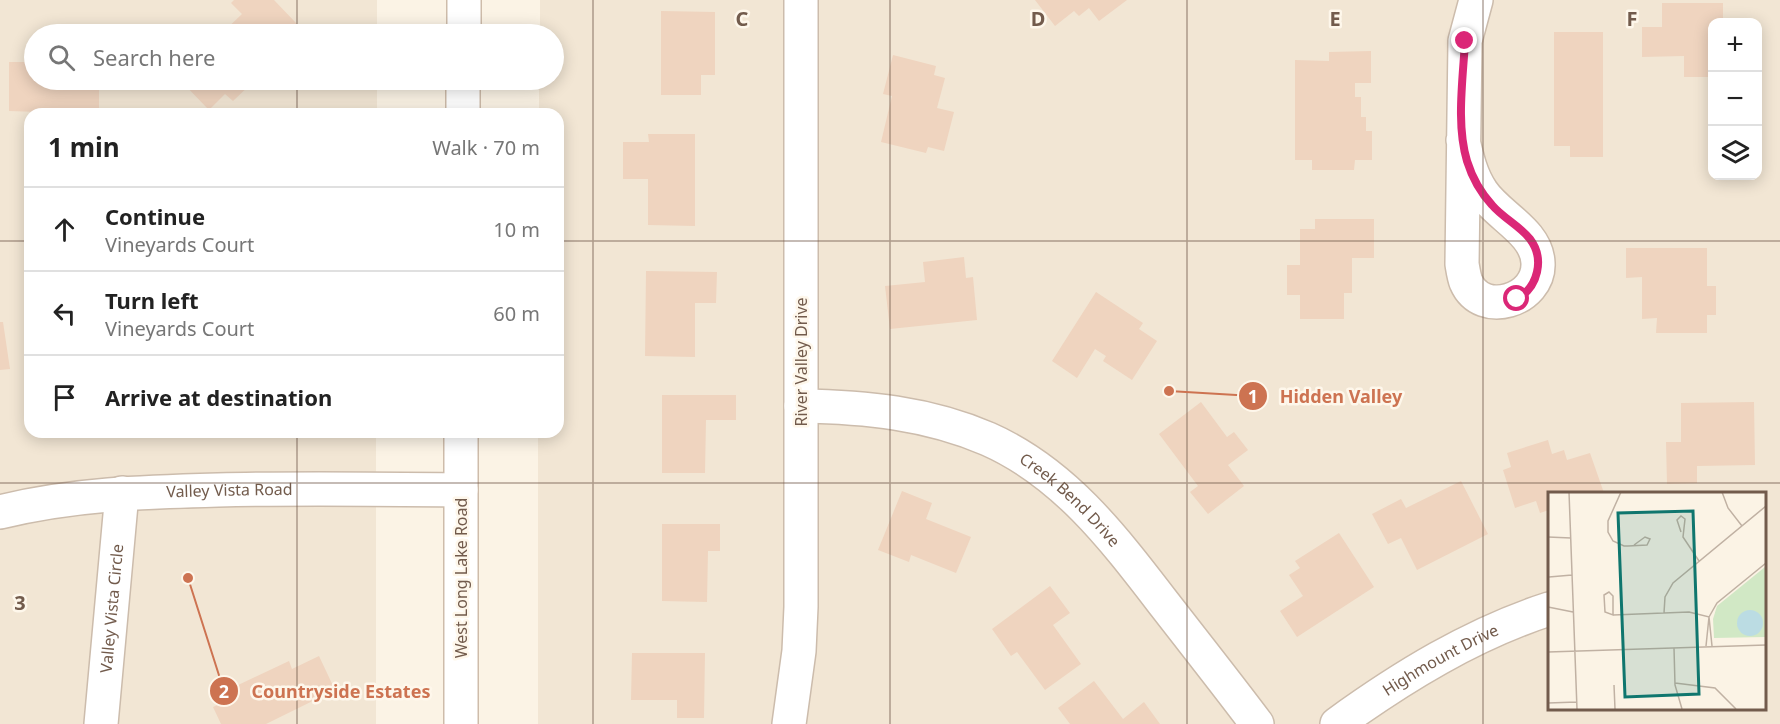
<!DOCTYPE html>
<meta charset="utf-8">
<style>
:root{--surface:#fff;--page:#f2f2f2;--text:#222;--muted:#767676;--line:#e0e0e0}
body{margin:0;font-family:"Noto Sans",sans-serif;background:var(--page);color:var(--text)}
.controls{position:absolute;right:18px;top:18px;display:grid;overflow:hidden;border-radius:12px;box-shadow:0 3px 15px #0003}
.controls button{width:54px;height:54px;display:grid;place-items:center;padding:0;border:0;border-bottom:2px solid var(--line);background:var(--surface);color:var(--text);font:30px sans-serif}
.stop{position:absolute;width:18px;height:18px;margin:-14px;border:4px solid #db2777;border-radius:50%;background:#fff}
.stop.end{background:#db2777;border-color:#fff;box-shadow:0 2px 6px #0008}
.list{margin:0;padding:0;list-style:none}
h2{display:flex;justify-content:space-between;align-items:center;height:78px;margin:0;padding:0 24px;font-size:26px}
h2 small{font-size:20px;font-weight:400;color:var(--muted)}
.list li{display:grid;grid-template-columns:39px 1fr auto;gap:18px;align-items:center;box-sizing:border-box;height:84px;padding:0 24px;border-top:2px solid var(--line)}
.list b{display:block;font-size:22px;white-space:nowrap}
.list p{margin:0;font-size:20px;white-space:nowrap;color:var(--muted)}
.list em{font-size:20px;font-style:normal;color:var(--muted)}
.icon{flex:none;width:33px;height:33px;fill:none;stroke:currentColor;stroke-width:2;stroke-linecap:round;stroke-linejoin:round}
.map{position:relative;flex:none;width:1780px;height:724px;overflow:hidden}
.search{position:absolute;background:var(--surface);box-shadow:0 3px 15px #0003;left:24px;top:24px;width:540px;height:66px;display:flex;align-items:center;gap:15px;box-sizing:border-box;padding:0 21px;border-radius:33px;color:var(--muted);font-size:22px}
.panel{position:absolute;background:var(--surface);box-shadow:0 3px 15px #0003;left:24px;top:108px;width:540px;height:330px;border-radius:18px}
.map>svg:first-child{display:block}
</style>
<div class="map">
<svg width="1780" height="724" viewBox="0 0 1780 724">
<rect width="100%" height="100%" fill="#fbf3e5"/>
<g fill="#f2e6d4" fill-rule="evenodd">
<polygon points="0,0 377,0 377,34 34,34 34,80 377,80 377,114 30,114 30,432 376,432 376,724 0,724"/>
<path d="M540,0H1780V724H538V432H558V114H539V80H554V34H540ZM1712,22H1758V176H1712ZM1549,493H1764V708H1549Z"/>
</g>
<g fill="#efd4bf">
<polygon points="234,0 274,0 297,24 287,34 205,34 214,26 221,34 242,14 231,3"/>
<polygon points="1035,0 1127,0 1099,21 1089,8 1079,16 1074,11 1055,26"/>
<polygon points="1662,3 1723,3 1723,22 1712,22 1712,77 1684,77 1684,56 1642,57 1642,27 1662,27"/>
<polygon points="661,11 715,12 715,75 701,75 701,95 661,95"/>
<rect x="74" y="24" width="31" height="10"/>
<polygon points="1554,32 1603,32 1603,157 1570,157 1570,146 1554,146"/>
<polygon points="1371,51 1371,83 1355,83 1355,97 1361,97 1361,117 1366,117 1366,131 1372,131 1372,160 1355,160 1354,170 1312,170 1312,160 1295,160 1295,60 1329,61 1329,52"/>
<polygon points="893,55 936,66 934,75 945,78 937,108 954,112 944,151 928,147 926,153 881,142 892,96 883,94"/>
<polygon points="9,62 34,62 34,80 99,80 99,114 9,111"/>
<polygon points="180,80 255,80 233,101 225,94 209,110"/>
<polygon points="648,134 695,134 695,226 648,225 648,179 623,179 623,142 649,142"/>
<polygon points="1315,219 1374,219 1374,258 1352,258 1352,293 1344,293 1344,319 1300,319 1300,295 1287,295 1287,265 1300,265 1300,229 1315,229"/>
<polygon points="1626,248 1707,248 1707,286 1716,286 1716,315 1707,315 1707,333 1656,333 1657,318 1642,319 1642,277 1626,278"/>
<polygon points="964,257 966,278 973,277 977,320 890,329 885,286 925,282 923,262"/>
<polygon points="646,271 717,272 716,303 695,303 695,357 645,356"/>
<polygon points="1096,292 1143,323 1139,329 1157,341 1132,380 1103,361 1106,356 1095,349 1077,378 1052,361"/>
<polygon points="0,322 3,322 10,369 0,370"/>
<polygon points="662,395 736,395 736,420 706,420 705,473 662,473"/>
<polygon points="1201,402 1227,437 1234,432 1248,450 1228,465 1244,486 1208,514 1190,492 1198,486 1159,434"/>
<polygon points="1754,402 1755,465 1697,466 1697,483 1667,484 1666,442 1681,442 1681,403"/>
<polygon points="1548,440 1552,454 1564,450 1567,460 1590,453 1604,493 1549,493 1549,510 1540,513 1536,501 1515,508 1503,470 1511,467 1507,453"/>
<polygon points="1461,481 1488,534 1417,570 1401,538 1388,544 1372,514 1401,499 1406,508"/>
<polygon points="902,491 932,503 926,519 971,537 956,573 911,555 909,562 878,550"/>
<polygon points="662,524 720,524 720,551 708,551 707,602 662,601"/>
<polygon points="1339,533 1374,587 1297,637 1280,611 1303,596 1289,575 1300,568 1295,561"/>
<polygon points="1050,586 1070,613 1053,625 1081,664 1045,690 1017,652 1011,656 992,629"/>
<polygon points="632,653 705,653 704,718 677,718 677,700 631,700"/>
<polygon points="319,656 335,690 266,724 221,724 213,707 240,694 236,686 289,661 292,669"/>
<polygon points="1094,681 1123,719 1144,702 1160,724 1070,724 1058,708"/>
</g>
<g fill="none" stroke-linecap="round" stroke-linejoin="round">
<defs>
<g id="minor">
<path d="M1463,140C1467,158 1471,176 1482,192C1498,216 1537,232 1538,263C1540,300 1482,319 1466,282C1464,277 1463,270 1462,264L1465,41L1476,0"/>
<path id="s1" d="M801,406C865,407 928,413 988,439C1065,473 1115,540 1165,605C1196,645 1227,684 1257,724"/>
<path id="s2" d="M0,512C73,494 144,492 218,490C299,488 380,489 461,490"/>
<path id="s3" d="M101,724L122,493"/>
<polyline points="789,724 799,651 801,607 801,0"/>
<path id="s4" d="M1337,724C1402,677 1472,634 1549,609"/>
</g>
<g id="secondary">
<polyline points="464,34 464,0"/>
<polyline points="463,114 463,80"/>
<polyline points="461,724 461,432"/>
</g>
</defs>
<use href="#minor" stroke="#ccbcac" stroke-width="36"/>
<use href="#secondary" stroke="#cebcaa" stroke-width="36"/>
<use href="#minor" stroke="#fff" stroke-width="33"/>
<use href="#secondary" stroke="#fff" stroke-width="33"/>
</g>
<g fill="none" stroke-linecap="round" stroke-linejoin="round">
<path stroke="#db2777" stroke-width="8" d="M1465,41C1463,79 1456,124 1467,161C1472,177 1481,193 1492,205C1503,218 1520,226 1530,239C1545,259 1538,287 1517,299"/>
</g>
<path fill="none" stroke="#725b4c" stroke-width="1.5" stroke-opacity="0.55" d="M297,0V34M593,0V724M890,0V724M1187,0V724M1483,0V724M297,80V114M0,241H30M558,241H1780M297,432V724M0,483H1780"/>
<g text-anchor="middle" dominant-baseline="central" stroke-width="5" stroke-linejoin="round" paint-order="stroke">
<g font-size="16" fill="#725b4c" stroke="#fef7eb">
<text transform="translate(801 362) rotate(-90)">River Valley Drive</text>
<text stroke="none"><textPath href="#s2" startOffset="231">Valley Vista Road</textPath></text>
<text stroke="none"><textPath href="#s1" startOffset="294">Creek Bend Drive</textPath></text>
<text transform="translate(461 578) rotate(-90)">West Long Lake Road</text>
<text stroke="none"><textPath href="#s3" startOffset="116">Valley Vista Circle</textPath></text>
<text stroke="none"><textPath href="#s4" startOffset="122">Highmount Drive</textPath></text>
</g>
</g>
<g transform="translate(1548 492)">
<rect width="218" height="218" fill="#fbf3e5"/>
<path d="M217,75V145L166,146L165,127L169,114Z" fill="#d1e8c5"/>
<path d="M189 131a13 13 0 1 1 26 0a13 13 0 1 1-26 0Z" fill="#bbdce3"/>
<path fill="none" stroke="#c0b1a3" stroke-width="1.5" d="M21,0L29,217M73,0L60,29V40L65,49L76,54H80L99,53L102,47L97,45L86,53M174,0L180,16L194,34M133,40L129,28L133,24L137,27L135,45L151,69M0,45L23,46M1,85L24,83M61,100L65,104V123L57,120L56,103ZM0,115L25,120M116,121L117,105L125,91L218,14M65,123L141,120L161,125L169,111L218,71M158,154L161,125L164,154M126,156L127,193L134,217M0,160L218,153M127,191L167,196L188,217M66,193L67,217M0,211L29,210"/>
<path fill="#0f766e" fill-opacity="0.15" stroke="#0f766e" stroke-width="3" d="M145,19L151,202L77,205L70,21Z"/>
<rect width="218" height="218" fill="none" stroke="#725b4c" stroke-width="3"/>
</g>
<g font-size="20" text-anchor="middle" font-weight="bold" fill="#725b4c" stroke="#fef7eb" stroke-width="5" stroke-linejoin="round" paint-order="stroke">
<text x="742" y="26">C</text>
<text x="1038" y="26">D</text>
<text x="1335" y="26">E</text>
<text x="1632" y="26">F</text>
<text x="20" y="610">3</text>
</g>
<path fill="none" stroke="#cd7351" stroke-width="2" d="M1169 391L1253 396M188 578L224 691"/>
<g fill="#cd7351" stroke="#fef7eb" stroke-width="2">
<circle cx="1169" cy="391" r="6"/>
<circle cx="188" cy="578" r="6"/>
<circle cx="1253" cy="396" r="15"/>
<circle cx="224" cy="691" r="15"/>
</g>
<g font-size="18" text-anchor="middle" font-weight="bold" fill="#fff">
<text x="1253" y="403">1</text>
<text x="224" y="698">2</text>
</g>
<g font-size="18" text-anchor="middle" font-weight="bold" fill="#cd7351" stroke="#fef7eb" stroke-width="5" stroke-linejoin="round" paint-order="stroke">
<text x="1341" y="403">Hidden Valley</text>
<text x="341" y="698">Countryside Estates</text>
</g>
</svg>
<div class="controls">
<button>+</button>
<button>−</button>
<button><svg class="icon" aria-label="layers" viewBox="0 0 24 24"><path d="M12 4l9 5-9 5-9-5zM3 14l9 5 9-5"/></svg></button>
</div>
<div class="stop" style="left:1517px;top:299px"></div>
<div class="stop end" style="left:1465px;top:41px"></div>
<div class="search"><svg class="icon" aria-label="search" viewBox="0 0 24 24"><circle cx="10" cy="10" r="6"/><path d="M15 15l6 6"/></svg>Search here</div>
<section class="panel">
<h2>1 min<small>Walk · 70 m</small></h2>
<ul class="list">
<li><svg class="icon" aria-label="ahead" viewBox="0 0 24 24"><path d="M12 20V5M6 11l6-6 6 6"/></svg><div><b>Continue</b><p>Vineyards Court</p></div><em>10 m</em></li>
<li><svg class="icon" aria-label="left" viewBox="0 0 24 24"><path d="M17 20v-9H6M10 6l-5 5 5 5"/></svg><div><b>Turn left</b><p>Vineyards Court</p></div><em>60 m</em></li>
<li><svg class="icon" aria-label="arrive" viewBox="0 0 24 24"><path d="M6 21V4h12l-3 4 3 4H6"/></svg><div><b>Arrive at destination</b></div></li>
</ul>
</section>
</div>
